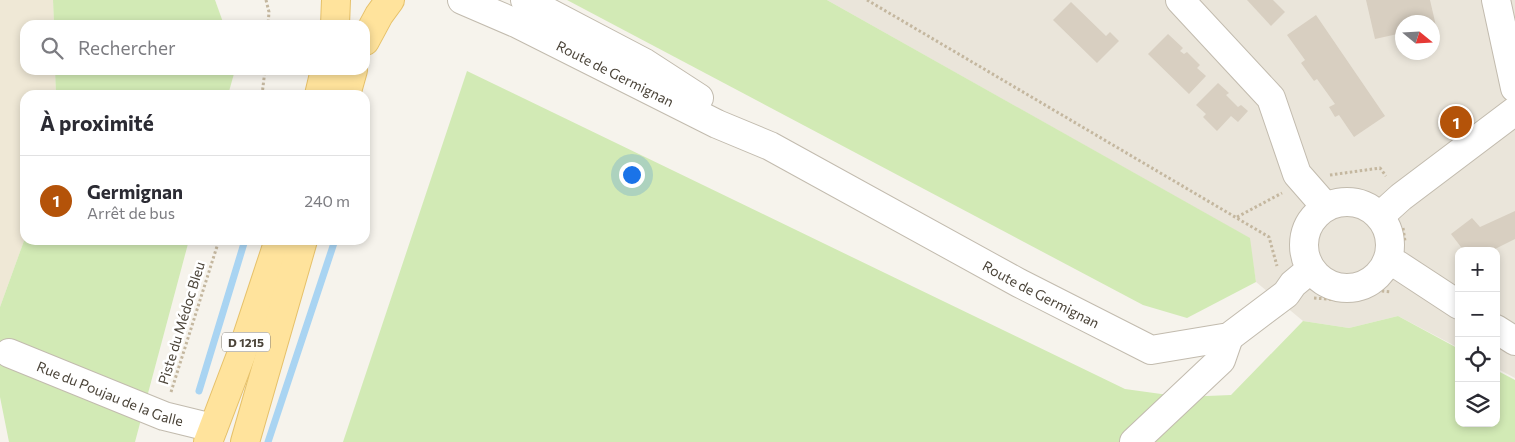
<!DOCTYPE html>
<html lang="fr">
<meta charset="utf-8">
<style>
:root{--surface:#fff;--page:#f2f2f3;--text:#2b2b33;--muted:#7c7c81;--line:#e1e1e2;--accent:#b45309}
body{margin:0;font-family:Commissioner,sans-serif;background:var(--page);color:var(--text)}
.controls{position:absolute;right:15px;bottom:15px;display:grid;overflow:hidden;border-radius:10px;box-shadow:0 2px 8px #0003}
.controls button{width:45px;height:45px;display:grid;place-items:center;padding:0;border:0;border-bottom:1px solid var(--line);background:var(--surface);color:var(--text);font:25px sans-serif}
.compass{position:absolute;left:1395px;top:15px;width:45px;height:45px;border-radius:50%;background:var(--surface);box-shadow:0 2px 8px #0003;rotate:108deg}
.you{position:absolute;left:631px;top:174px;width:18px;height:18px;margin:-12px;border:4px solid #fff;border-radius:50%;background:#1a73e8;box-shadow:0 0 0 8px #1a73e833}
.badge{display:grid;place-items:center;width:32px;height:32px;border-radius:50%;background:var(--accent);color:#fff;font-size:16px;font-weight:700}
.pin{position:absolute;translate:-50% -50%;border:2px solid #fff;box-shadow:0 1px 5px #0006}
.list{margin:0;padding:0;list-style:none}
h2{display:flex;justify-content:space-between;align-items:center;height:65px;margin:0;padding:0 20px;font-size:21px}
h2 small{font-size:16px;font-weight:400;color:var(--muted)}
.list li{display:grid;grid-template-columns:32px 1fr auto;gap:15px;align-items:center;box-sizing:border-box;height:90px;padding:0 20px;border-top:1px solid var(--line)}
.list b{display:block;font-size:19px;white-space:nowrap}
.list p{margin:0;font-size:16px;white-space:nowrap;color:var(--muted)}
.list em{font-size:16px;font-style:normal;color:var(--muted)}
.icon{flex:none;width:28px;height:28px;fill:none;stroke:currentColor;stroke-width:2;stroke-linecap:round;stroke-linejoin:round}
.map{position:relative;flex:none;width:1515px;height:442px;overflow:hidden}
.search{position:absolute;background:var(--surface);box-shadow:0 2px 8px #0003;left:20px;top:20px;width:350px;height:55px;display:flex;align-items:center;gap:12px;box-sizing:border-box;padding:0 18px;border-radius:15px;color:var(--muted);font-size:19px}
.panel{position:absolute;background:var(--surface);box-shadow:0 2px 8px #0003;left:20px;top:90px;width:350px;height:155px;border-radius:15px}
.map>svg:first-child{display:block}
</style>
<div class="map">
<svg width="1515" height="442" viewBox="0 0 1515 442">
<rect width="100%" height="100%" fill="#f6f3ec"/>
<path fill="#eae5da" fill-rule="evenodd" d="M827,0H1515V378L1496,368V251H1459V348L1398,316L1349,328L1303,321L1256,282L1249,238ZM1402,22H1432V52H1402Z"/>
<polygon fill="#efe8d6" points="0,0 53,0 54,25 25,25 25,70 55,70 56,95 25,95 25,238 0,307"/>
<g fill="#d2eab5">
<polygon points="53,0 215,0 224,25 54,25"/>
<polygon points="567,0 827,0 1250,238 1256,282 1187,318 1143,305"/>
<polygon points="55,70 235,70 228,95 56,95"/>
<polygon points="467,71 1125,389 1183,397 1231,395 1303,321 1349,328 1398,316 1459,349 1459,423 1496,423 1496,370 1515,380 1515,442 343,442"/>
<polygon points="25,238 25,240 189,240 135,442 9,442 0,397 0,307"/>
</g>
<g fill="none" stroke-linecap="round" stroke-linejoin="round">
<g stroke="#a9d4f2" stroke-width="7">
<polyline points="199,391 245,240"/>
<polyline points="268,442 335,240"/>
</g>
</g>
<g fill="#d8cfc1">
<polygon points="1247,0 1273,0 1285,12 1271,26"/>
<polygon points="1366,0 1430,0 1436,26 1432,27 1432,22 1402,22 1402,33 1375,39"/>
<polygon points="1071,2 1106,36 1110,32 1119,41 1097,63 1053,20"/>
<polygon points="1316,15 1385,116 1354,137 1339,115 1335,117 1329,107 1335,104 1317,79 1314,81 1301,63 1305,60 1287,35"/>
<polygon points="1168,34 1183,48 1180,51 1184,54 1187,52 1200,65 1197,68 1206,76 1189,94 1148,54"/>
<polygon points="1218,83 1229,93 1226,95 1238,107 1241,105 1248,111 1238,122 1231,116 1217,131 1203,117 1206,114 1196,105"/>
<polygon points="1515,211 1515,239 1491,251 1464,251 1451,234 1472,218 1480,227"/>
</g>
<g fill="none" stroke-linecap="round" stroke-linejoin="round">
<defs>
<g id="minor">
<path id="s1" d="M462,0L518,24L717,124L770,146L1019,283L1151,350L1229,337L1286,294L1293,284L1311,269"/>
<polyline points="525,0 645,63 699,98"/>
<polyline points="1180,0 1271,98 1297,174 1325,206"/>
<polyline points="1496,0 1515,88"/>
<circle cx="1347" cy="245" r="43"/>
<polyline points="1380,216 1401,197 1515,111"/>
<polyline points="1387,262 1398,265 1459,305"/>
<polyline points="1496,329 1515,341"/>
<path id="s2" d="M9,353L164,416L213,428"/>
<polyline points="1134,442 1221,360 1229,337"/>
</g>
<g id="major">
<polyline points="335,25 336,0"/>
<polyline points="365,41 379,15 390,0"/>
<polyline points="319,95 325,70"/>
<polyline points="346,95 353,70"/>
<polyline points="208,442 241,355 279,240"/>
<polyline points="245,442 303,240"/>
</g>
</defs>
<use href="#minor" stroke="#c2bbae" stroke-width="30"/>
<use href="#major" stroke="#e6c16a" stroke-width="30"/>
<g stroke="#c4b79f" stroke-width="3" stroke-dasharray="2.5 2.5" stroke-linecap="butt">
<polyline points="266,0 269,12 268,25"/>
<polyline points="867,0 1269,237 1277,266"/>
<polyline points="262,95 265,70"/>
<polyline points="1330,175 1380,168 1386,176"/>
<polyline points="1237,217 1282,193"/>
<polyline points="1403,228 1405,241"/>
<polyline points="1314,298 1340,300 1360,297 1372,290 1391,292"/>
<polyline points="171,392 219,240"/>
</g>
<use href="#minor" stroke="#fff" stroke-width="28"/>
<use href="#major" stroke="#ffe39c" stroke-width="28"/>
</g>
<g text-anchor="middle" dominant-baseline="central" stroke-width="5" stroke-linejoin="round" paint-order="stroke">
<rect fill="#fff" stroke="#817c74" stroke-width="1" x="222" y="332.5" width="48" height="19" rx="4"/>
<g font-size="12" font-weight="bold" fill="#4b4439">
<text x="246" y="342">D 1215</text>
</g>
<g font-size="14" fill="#4b4439" stroke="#fff">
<text stroke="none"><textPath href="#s1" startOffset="170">Route de Germignan</textPath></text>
<text stroke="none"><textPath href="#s1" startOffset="650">Route de Germignan</textPath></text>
<text transform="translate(181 323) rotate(-73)">Piste du Médoc Bleu</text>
<text stroke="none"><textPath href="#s2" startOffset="109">Rue du Poujau de la Galle</textPath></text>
</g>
</g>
</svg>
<div class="controls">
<button>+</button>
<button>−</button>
<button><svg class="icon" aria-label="locate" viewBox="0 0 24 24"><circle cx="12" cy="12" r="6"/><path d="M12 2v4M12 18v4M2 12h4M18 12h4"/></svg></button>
<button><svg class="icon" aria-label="layers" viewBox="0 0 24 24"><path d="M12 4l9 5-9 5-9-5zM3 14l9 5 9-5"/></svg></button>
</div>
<svg class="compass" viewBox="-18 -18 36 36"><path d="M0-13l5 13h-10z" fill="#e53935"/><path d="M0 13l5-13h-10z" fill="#7c7c81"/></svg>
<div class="you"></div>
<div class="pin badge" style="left:1456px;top:122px">1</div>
<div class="search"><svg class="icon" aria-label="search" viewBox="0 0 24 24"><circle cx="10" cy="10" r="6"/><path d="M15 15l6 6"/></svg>Rechercher</div>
<section class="panel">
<h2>À proximité<small></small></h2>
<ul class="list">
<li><span class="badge">1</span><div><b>Germignan</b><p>Arrêt de bus</p></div><em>240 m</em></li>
</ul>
</section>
</div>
